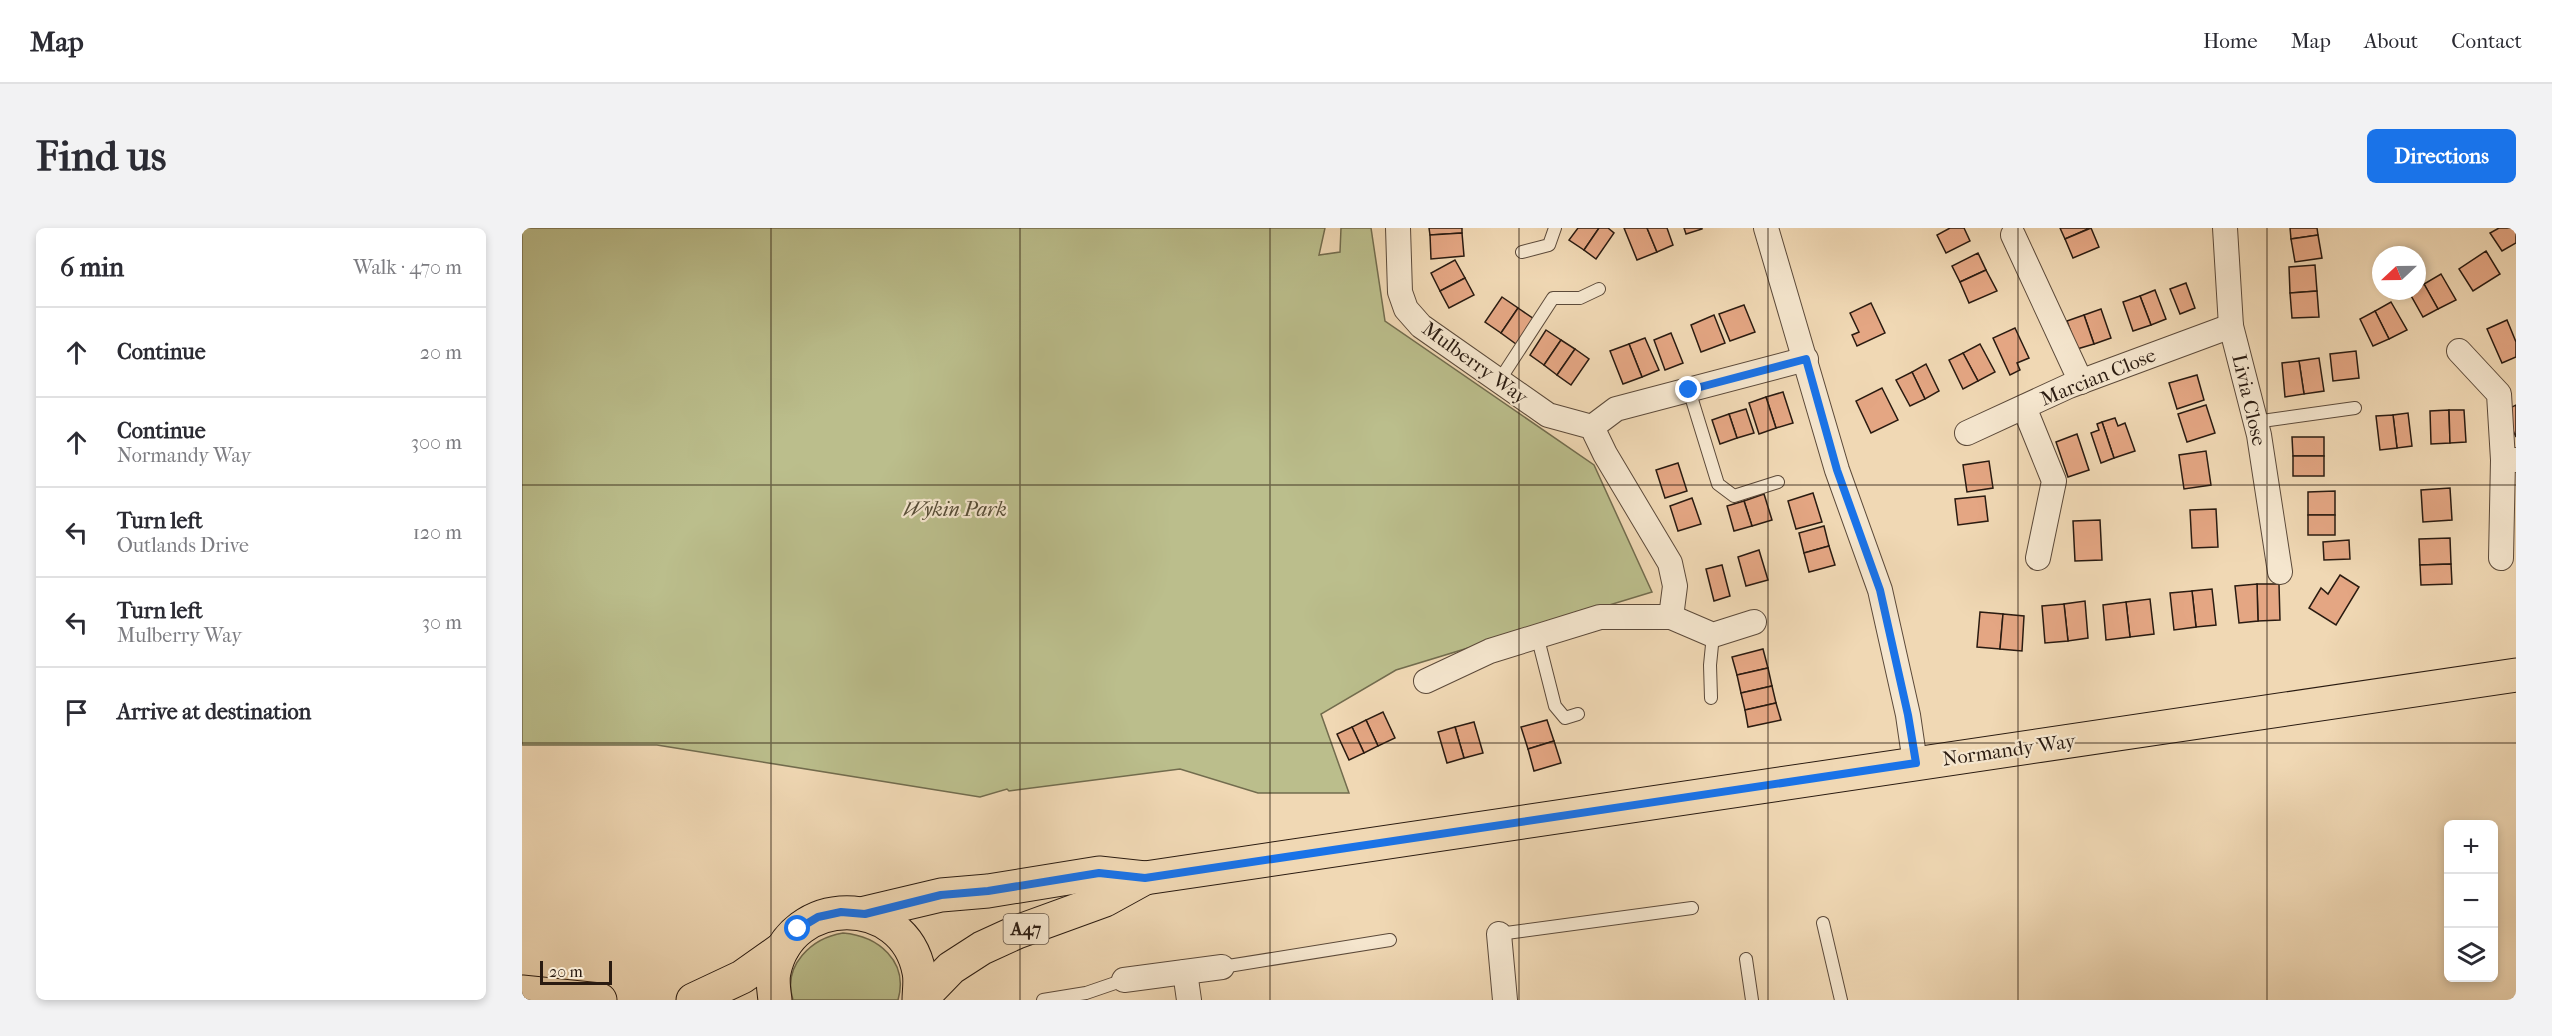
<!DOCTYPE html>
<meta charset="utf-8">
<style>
:root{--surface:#fff;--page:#f2f2f3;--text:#2b2b33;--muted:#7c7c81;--line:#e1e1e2;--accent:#1a73e8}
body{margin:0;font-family:"IM FELL French Canon",serif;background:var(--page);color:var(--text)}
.controls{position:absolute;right:18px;bottom:18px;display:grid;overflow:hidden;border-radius:9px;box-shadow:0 3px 9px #0003}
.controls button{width:54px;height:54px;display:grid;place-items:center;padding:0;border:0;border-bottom:2px solid var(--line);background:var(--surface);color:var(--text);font:30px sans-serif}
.compass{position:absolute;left:1850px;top:18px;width:54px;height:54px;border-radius:50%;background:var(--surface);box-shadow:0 3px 9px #0003;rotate:248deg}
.scale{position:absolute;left:18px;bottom:15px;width:72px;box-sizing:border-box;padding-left:6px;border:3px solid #2a1b11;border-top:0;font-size:16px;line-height:21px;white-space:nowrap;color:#2a1b11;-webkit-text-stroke:4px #f5e6ce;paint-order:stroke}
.stop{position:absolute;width:18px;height:18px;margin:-14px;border:4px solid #1a73e8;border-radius:50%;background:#fff}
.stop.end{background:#1a73e8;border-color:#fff;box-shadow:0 2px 6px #0008}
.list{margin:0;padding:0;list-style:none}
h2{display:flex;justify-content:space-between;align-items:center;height:78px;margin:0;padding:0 24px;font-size:26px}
h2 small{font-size:20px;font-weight:400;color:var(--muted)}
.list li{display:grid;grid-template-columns:39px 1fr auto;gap:18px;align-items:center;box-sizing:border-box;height:90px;padding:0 24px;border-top:2px solid var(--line)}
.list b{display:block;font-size:22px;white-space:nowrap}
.list p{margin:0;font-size:20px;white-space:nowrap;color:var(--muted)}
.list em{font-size:20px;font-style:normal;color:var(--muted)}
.icon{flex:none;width:33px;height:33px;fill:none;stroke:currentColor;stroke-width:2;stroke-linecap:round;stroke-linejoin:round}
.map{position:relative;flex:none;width:1994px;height:772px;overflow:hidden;border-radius:9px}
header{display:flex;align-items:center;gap:36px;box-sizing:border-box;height:84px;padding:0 30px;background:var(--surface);border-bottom:2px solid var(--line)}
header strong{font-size:28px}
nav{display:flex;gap:33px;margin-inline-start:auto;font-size:21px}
.intro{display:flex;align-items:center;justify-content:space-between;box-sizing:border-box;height:144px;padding:0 36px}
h1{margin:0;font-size:42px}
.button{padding:15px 27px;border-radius:9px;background:var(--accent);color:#fff;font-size:21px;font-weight:700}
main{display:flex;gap:36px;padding:0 36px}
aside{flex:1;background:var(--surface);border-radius:9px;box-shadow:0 3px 9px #0003}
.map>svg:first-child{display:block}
</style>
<header>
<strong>Map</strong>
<nav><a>Home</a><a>Map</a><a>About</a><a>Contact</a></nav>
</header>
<div class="intro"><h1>Find us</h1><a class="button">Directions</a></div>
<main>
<aside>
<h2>6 min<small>Walk · 470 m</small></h2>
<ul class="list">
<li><svg class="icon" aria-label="ahead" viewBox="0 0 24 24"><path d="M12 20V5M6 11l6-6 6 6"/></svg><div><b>Continue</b></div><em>20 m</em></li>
<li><svg class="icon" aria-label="ahead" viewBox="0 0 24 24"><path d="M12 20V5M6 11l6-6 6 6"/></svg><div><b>Continue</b><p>Normandy Way</p></div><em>300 m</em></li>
<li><svg class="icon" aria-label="left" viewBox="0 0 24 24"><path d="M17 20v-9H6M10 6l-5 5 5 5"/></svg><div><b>Turn left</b><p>Outlands Drive</p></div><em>120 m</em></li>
<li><svg class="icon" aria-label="left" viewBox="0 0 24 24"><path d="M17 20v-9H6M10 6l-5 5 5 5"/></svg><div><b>Turn left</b><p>Mulberry Way</p></div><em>30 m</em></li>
<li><svg class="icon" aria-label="arrive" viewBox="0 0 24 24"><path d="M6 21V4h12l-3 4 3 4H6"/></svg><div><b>Arrive at destination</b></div></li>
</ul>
</aside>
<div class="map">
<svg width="1994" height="772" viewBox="0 0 1994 772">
<rect width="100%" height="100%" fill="#f0d8b4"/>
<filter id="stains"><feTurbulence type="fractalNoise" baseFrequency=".00333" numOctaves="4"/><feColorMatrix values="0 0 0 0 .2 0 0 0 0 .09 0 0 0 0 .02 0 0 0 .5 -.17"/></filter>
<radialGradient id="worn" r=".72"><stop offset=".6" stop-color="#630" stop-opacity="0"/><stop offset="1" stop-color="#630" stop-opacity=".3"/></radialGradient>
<g fill="#bbbe8c" stroke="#726c4e" stroke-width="1.5">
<polygon points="0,0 803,0 797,27 818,24 819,0 849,0 863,93 1072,237 1130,364 874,442 799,486 827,565 736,565 658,541 487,563 485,561 458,569 135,517 0,517"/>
<path d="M321,705C356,708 387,733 376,772H271C260,737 290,710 321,705Z"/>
</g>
<g fill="#e4a683" stroke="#2a1b11" stroke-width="1.5">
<polygon points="907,0 940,0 940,5 908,7"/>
<polygon points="1056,0 1077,0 1062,22 1047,12"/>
<polygon points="1077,0 1086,0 1092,5 1074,31 1062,22"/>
<polygon points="1102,0 1125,0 1135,24 1115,32"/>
<polygon points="1125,0 1145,0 1151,17 1135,24"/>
<polygon points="1162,0 1180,0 1180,1 1164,6"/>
<polygon points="1428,0 1442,0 1448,13 1424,25 1415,7"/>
<polygon points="1538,0 1568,0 1543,11"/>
<polygon points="1569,0 1577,19 1551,30 1543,11"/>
<polygon points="1768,0 1795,0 1796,7 1769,11"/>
<polygon points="1977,0 1994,0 1994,15 1980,23 1968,5"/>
<polygon points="940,5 942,28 909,31 908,7"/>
<polygon points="1796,7 1800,30 1773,34 1769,11"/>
<polygon points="1964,23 1978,46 1951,63 1937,41"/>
<polygon points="1456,25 1464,42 1438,54 1430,38"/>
<polygon points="933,32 943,50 918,63 909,45"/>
<polygon points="1793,37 1795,63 1768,65 1767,39"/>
<polygon points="1464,42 1475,63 1447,75 1438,54"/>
<polygon points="1919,46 1934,72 1916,81 1902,56"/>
<polygon points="943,50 952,67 927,80 918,63"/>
<polygon points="1664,55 1673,80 1658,86 1648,61"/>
<polygon points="1902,56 1916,81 1901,89 1887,64 1895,63 1895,60"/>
<polygon points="1633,62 1644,91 1629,97 1618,68"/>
<polygon points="1795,63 1797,89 1770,90 1768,65"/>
<polygon points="1618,68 1629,97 1611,103 1601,74"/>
<polygon points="980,69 996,80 979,105 963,94"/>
<polygon points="1869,74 1885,102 1867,111 1853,83"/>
<polygon points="1349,75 1363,105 1335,118 1330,107 1337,104 1328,85"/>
<polygon points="1222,77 1233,104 1208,113 1197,86"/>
<polygon points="996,80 1012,91 994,116 979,105"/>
<polygon points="1579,81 1589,110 1572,116 1562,87"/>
<polygon points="1853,83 1867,111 1851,118 1838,91"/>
<polygon points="1192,87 1203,115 1179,124 1169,97"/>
<polygon points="1562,87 1572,116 1555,121 1545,93"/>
<polygon points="1985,92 1994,114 1994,129 1980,135 1965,101"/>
<polygon points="1493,100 1507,130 1495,135 1498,142 1488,147 1471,110"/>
<polygon points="1024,102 1039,112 1022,137 1008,127"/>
<polygon points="1149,105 1161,135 1143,142 1132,112"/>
<polygon points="1123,110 1137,142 1120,149 1107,116"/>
<polygon points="1039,112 1053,121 1035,147 1022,137"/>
<polygon points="1107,116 1120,149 1101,156 1088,123"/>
<polygon points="1458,116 1473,144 1456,153 1441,125"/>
<polygon points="1053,121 1067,131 1049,157 1035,147"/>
<polygon points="1834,123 1837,150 1811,153 1808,126"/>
<polygon points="1441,125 1456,153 1441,161 1427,132"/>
<polygon points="1797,130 1802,163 1782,166 1777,133"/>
<polygon points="1777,133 1782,166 1763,169 1760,135"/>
<polygon points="1404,136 1417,163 1403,171 1390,144"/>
<polygon points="1390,144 1403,171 1388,178 1374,152"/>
<polygon points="1675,147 1682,172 1655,181 1647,155"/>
<polygon points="1360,160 1376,192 1349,205 1334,173"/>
<polygon points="1261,164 1271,195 1254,200 1244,169"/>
<polygon points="1244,169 1254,200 1237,206 1227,175"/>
<polygon points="1684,177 1693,205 1665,214 1656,186"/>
<polygon points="1994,177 1994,209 1982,183"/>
<polygon points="1224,181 1232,205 1215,210 1207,186"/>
<polygon points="1927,182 1928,215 1909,216 1908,183"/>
<polygon points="1927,182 1942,182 1944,214 1928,215"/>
<polygon points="1886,185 1890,218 1875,220 1871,187"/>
<polygon points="1207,186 1215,210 1198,216 1190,192"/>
<polygon points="1871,187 1875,220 1858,222 1854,188"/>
<polygon points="1593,190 1596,198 1603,195 1613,223 1592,230 1580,194"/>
<polygon points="1580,194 1592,230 1579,235 1569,205 1577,202 1575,196"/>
<polygon points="1555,206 1567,242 1546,249 1534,214"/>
<polygon points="1770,209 1802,209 1802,228 1771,228"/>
<polygon points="1684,223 1689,257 1662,261 1657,227"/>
<rect x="1771" y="228" width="31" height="20"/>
<polygon points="1467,233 1471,260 1445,264 1441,237"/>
<polygon points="1156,235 1165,263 1143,270 1134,242"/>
<polygon points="1928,260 1930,292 1901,294 1899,262"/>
<polygon points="1813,263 1813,287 1786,287 1786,264"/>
<polygon points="1291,265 1300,294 1274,301 1266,273"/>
<polygon points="1242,266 1250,292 1230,298 1222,273"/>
<polygon points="1463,268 1466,293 1436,297 1433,271"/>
<polygon points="1170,270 1179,296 1156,303 1148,278"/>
<polygon points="1222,273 1230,298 1212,303 1205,278"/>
<polygon points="1694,281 1696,319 1670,320 1668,282"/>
<rect x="1786" y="287" width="27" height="20"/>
<polygon points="1578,292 1580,332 1553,333 1551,293"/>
<polygon points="1302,298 1307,318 1282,325 1277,305"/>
<polygon points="1928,310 1929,336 1898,337 1897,311"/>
<polygon points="1827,312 1828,331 1802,332 1801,314"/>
<polygon points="1307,318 1313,337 1287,344 1282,325"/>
<polygon points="1237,322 1246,352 1224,358 1216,329"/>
<polygon points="1929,336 1930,356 1899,357 1898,337"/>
<polygon points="1200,337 1208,368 1192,373 1184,341"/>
<polygon points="1818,347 1837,359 1814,397 1787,380 1799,360 1806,366"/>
<polygon points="1735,356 1757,356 1758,392 1736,393"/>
<polygon points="1735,356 1736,393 1717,395 1713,358"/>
<polygon points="1690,361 1694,397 1674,399 1670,363"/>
<polygon points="1670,363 1674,399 1652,402 1648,365"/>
<polygon points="1628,371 1632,406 1608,409 1604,374"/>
<polygon points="1563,373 1566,410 1546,413 1542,376"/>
<polygon points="1604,374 1608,409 1584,412 1581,377"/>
<polygon points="1542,376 1546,413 1523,415 1520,378"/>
<polygon points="1458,384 1481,386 1478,421 1455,419"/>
<polygon points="1481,386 1502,388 1500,423 1478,421"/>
<polygon points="1241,421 1246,440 1215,447 1210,429"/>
<polygon points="1246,440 1250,458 1219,465 1215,447"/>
<polygon points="1250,458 1254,475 1223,482 1219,465"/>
<polygon points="1254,475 1259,492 1226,499 1223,482"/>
<polygon points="861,484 873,510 856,518 844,492"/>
<polygon points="844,492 856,518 842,525 830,499"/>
<polygon points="1025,492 1032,513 1006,521 999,499"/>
<polygon points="952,494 961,525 942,530 933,499"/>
<polygon points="830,499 842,525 827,532 815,506"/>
<polygon points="933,499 942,530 925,535 916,504"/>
<polygon points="1032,513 1039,535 1012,543 1006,521"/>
</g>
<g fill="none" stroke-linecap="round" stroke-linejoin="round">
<defs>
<g id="lane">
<polyline points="1000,24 1027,17 1033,0"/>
<polyline points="977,153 1031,70 1058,70 1077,61"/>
<polyline points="1167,162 1196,256 1212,268 1256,254"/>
<polyline points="1733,194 1833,180"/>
<polyline points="1015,407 1033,478 1043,490 1056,486"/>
<polyline points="1189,470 1188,437 1191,407"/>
<polyline points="1301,695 1319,772"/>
<polyline points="977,706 1170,680"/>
<polyline points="1224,731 1230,772"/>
<polyline points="700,739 868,712"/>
<polyline points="521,772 564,765 602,752"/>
</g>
<g id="street">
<polyline points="876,0 878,64 884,81 899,98 1026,187 1070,199 1083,226 1148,335 1153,358 1149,389"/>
<polyline points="1244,0 1315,242 1358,362 1386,487 1393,535"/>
<polyline points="1703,0 1709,98 1737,207 1758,344"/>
<polyline points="1491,7 1559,154"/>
<polyline points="1937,123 1977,166 1981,232 1994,232"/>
<polyline points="1502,179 1532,253 1516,330"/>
<polyline points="1070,199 1094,181 1284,131"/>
<polyline points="1445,205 1547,158 1709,98"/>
<polyline points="1979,330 1981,232"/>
<polyline points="904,453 968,423 1078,389 1149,389 1191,407 1232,394"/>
<polyline points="977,706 983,772"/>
<polyline points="663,744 667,772"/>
<polyline points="602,752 700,739"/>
</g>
<g id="primary">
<polyline points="343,685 419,667 466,663 577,645 623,650 1994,447"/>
<polyline points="0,764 78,772"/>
<polyline points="171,772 220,749 261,720"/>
<path d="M253,772C252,764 250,753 252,744C268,665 382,665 397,744C399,753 397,763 397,772"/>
<polyline points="398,772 429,740 460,720 495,704 583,672 623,650"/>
</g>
</defs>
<use href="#lane" stroke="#5c4a3a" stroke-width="14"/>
<use href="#street" stroke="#5c4a3a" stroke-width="26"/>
<use href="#primary" stroke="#2a1b11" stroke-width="35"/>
<use href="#lane" stroke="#f5e6ce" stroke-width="12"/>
<use href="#street" stroke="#f5e6ce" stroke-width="24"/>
<use href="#primary" stroke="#f0d8b4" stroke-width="33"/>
</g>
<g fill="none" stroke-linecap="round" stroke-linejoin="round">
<polyline stroke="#1a73e8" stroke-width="8" points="276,701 296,689 319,684 343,686 419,667 466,663 577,645 623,650 1394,535 1386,487 1358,362 1315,242 1284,131 1167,162"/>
</g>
<path fill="none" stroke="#2a1b11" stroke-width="1.5" stroke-opacity="0.55" d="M249,0V772M498,0V772M748,0V772M997,0V772M1246,0V772M1496,0V772M1745,0V772M0,257H1994M0,515H1994"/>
<g text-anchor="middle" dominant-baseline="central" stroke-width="4.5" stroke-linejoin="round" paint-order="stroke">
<rect fill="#f5e6ce" stroke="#67584a" stroke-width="1.5" x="481.5" y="686" width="45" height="30" rx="4.5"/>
<g font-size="18" font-weight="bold" fill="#2a1b11">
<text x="504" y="701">A47</text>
</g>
<g font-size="20" fill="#2a1b11" stroke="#f5e6ce">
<text transform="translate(953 135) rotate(36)">Mulberry Way</text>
<text transform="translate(1576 149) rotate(-22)">Marcian Close</text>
<text transform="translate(1727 172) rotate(77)">Livia Close</text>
<text transform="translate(1487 522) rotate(-8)">Normandy Way</text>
</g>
<g font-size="20" font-style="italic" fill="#564c36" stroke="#f5e6ce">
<text x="433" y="281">Wykin Park</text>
</g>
</g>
<rect width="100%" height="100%" filter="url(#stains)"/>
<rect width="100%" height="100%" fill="url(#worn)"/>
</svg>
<div class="controls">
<button>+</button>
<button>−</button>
<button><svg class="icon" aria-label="layers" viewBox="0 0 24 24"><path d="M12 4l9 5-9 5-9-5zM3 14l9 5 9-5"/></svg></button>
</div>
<svg class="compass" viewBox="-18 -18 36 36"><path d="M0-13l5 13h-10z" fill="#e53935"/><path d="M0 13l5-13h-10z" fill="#7c7c81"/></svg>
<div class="scale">20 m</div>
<div class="stop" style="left:276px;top:701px"></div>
<div class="stop end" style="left:1167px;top:162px"></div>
</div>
</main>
